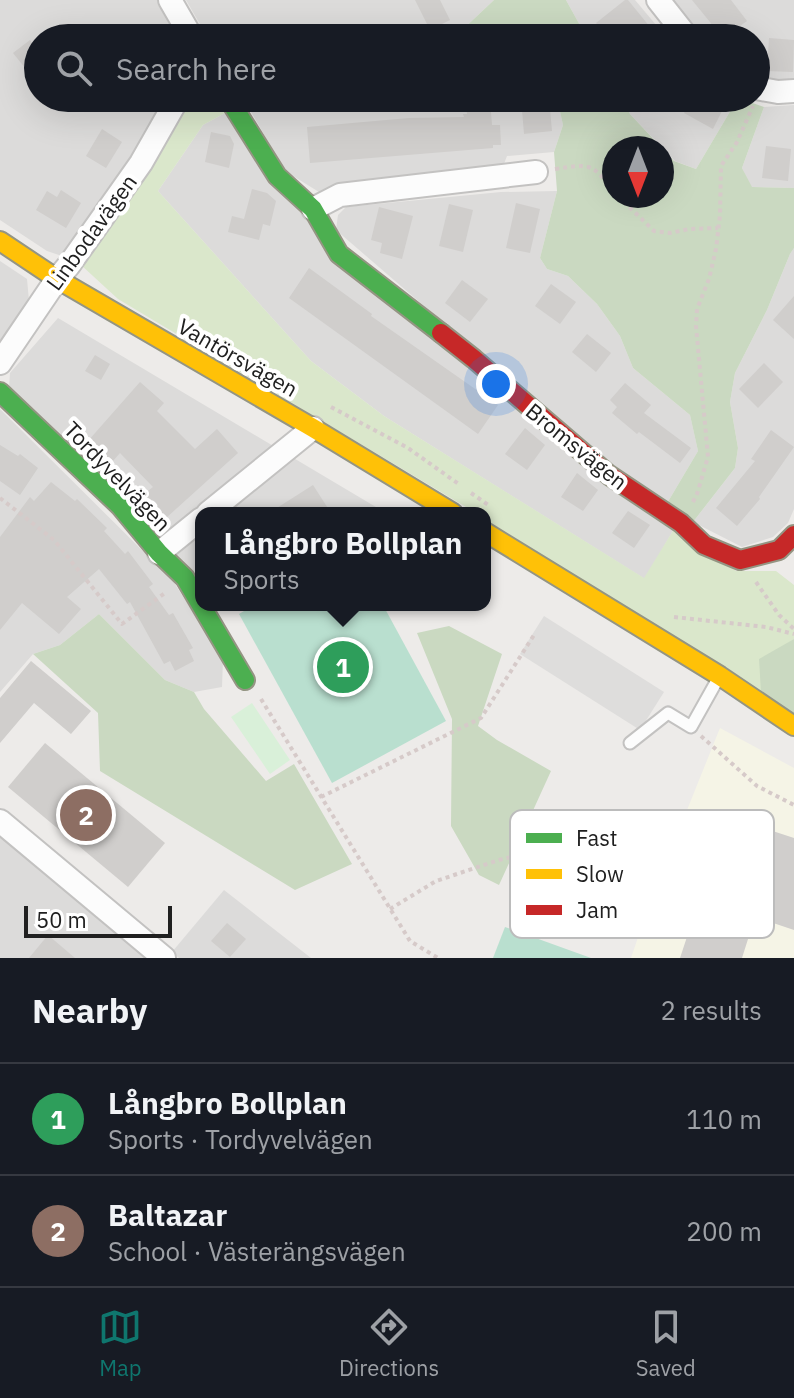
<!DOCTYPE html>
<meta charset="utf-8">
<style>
:root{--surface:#171b24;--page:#20242c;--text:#f1f3f6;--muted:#9ea1a6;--line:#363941;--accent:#0f766e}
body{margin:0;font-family:"IBM Plex Sans",sans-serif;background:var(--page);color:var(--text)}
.compass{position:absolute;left:602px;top:136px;width:72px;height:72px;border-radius:50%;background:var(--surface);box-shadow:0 8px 32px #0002;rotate:180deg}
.scale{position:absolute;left:24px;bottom:20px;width:148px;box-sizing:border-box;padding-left:8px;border:4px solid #202020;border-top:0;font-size:22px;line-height:28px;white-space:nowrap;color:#202020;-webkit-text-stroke:6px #fff;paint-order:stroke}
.you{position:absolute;left:496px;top:384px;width:28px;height:28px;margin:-20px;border:6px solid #fff;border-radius:50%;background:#1a73e8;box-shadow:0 0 0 12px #1a73e833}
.badge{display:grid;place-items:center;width:52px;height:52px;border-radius:50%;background:var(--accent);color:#fff;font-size:26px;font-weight:700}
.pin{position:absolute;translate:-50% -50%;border:4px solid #fff;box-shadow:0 2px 8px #0006}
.popup{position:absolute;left:195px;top:507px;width:296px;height:104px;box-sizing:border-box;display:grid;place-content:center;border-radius:16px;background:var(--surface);filter:drop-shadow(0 2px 6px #0005);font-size:26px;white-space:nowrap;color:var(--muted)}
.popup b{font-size:30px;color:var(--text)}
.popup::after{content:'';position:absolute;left:50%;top:100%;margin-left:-16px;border:16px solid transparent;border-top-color:var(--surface)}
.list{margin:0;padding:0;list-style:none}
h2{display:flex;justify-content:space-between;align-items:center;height:104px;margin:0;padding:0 32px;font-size:34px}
h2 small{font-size:26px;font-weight:400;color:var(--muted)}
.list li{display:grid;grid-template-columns:52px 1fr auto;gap:24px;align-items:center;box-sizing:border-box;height:112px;padding:0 32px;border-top:2px solid var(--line)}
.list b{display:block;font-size:30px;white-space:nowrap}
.list p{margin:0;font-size:26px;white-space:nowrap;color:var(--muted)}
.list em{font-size:26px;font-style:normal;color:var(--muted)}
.icon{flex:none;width:44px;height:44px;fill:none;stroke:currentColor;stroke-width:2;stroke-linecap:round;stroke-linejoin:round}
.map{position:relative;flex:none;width:794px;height:958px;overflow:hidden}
.search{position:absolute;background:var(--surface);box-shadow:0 8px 32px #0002;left:24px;right:24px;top:24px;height:88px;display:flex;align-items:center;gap:20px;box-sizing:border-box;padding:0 28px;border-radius:44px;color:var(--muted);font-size:30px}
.sheet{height:328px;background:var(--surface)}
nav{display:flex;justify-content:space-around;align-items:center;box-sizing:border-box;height:112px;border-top:2px solid var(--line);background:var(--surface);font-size:22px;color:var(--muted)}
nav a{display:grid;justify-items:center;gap:4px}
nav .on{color:var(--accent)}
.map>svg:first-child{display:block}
</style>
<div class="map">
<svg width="794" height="958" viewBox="0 0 794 958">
<rect width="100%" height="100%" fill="#edebe9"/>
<g fill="#dcdbda">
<polygon points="0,0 158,0 175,37 38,38 38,98 165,98 133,156 62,256 47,251 0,220"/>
<polygon points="186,0 494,0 459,33 446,38 208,38"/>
<polygon points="566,0 635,0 667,38 587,38"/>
<polygon points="668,0 794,0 794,83 756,81 756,38 695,38"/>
<polygon points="243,98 327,98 328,103 355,106 416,98 557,98 563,125 554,152 507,156 502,169 319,192 285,171"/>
<polygon points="621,98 738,98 696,169 675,161 630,114"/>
<polygon points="794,105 794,188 751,187 742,168 764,107"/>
<polygon points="225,113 269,179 674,529 645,579 384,416 311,361 158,191 203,125"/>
<polygon points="557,191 540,258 547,269 568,276 597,304 620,336 633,368 690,415 698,451 666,505 613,469 336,230 338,215 346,207 501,192"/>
<polygon points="794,248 794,509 788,523 773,537 742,547 693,522 735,468 738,448 730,402 735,373 767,310 790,254"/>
<polygon points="0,261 27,279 29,301 0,340"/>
<polygon points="58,318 386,513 201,513 201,586 9,388 10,373"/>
<polygon points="0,409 173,581 223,659 222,687 194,692 165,680 99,614 60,645 33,654 0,692"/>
<polygon points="0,829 153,958 0,958"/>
<polygon points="224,890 311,958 179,958 172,952"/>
</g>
<polygon fill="#f5f4e6" points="720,728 794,768 794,958 631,958 650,902"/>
<polygon fill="#dae7cb" points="189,98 214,98 225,113 203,125 158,191 311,361 384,416 644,578 674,529 736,571 776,571 794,585 794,639 780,649 761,692 485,519 485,513 476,513 118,299 81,265"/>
<g fill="#cad9c1" fill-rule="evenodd">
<polygon points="494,0 566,0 587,38 446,38 459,33"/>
<polygon points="327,98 416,98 355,106 327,103"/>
<path d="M557,98H621L630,114L674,161L696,169L738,98L764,107L742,168L752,187L794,188V248L790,254L767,310L735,373L730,402L738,448L735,468L693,522L666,505L698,451L690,415L633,368L620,336L597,304L568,276L547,269L540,258L557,191L554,152L563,125ZM614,148H662V196H614Z"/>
<polygon points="99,614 165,680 194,692 204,709 266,781 294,764 352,864 295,890 100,771 98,713 33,654 60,645"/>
<polygon points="449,626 502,654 478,726 497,740 551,771 499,885 479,875 451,826 452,719 417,633"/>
<polygon points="794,639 794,715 761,692 759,659"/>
</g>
<polygon fill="#d9f0d9" points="252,703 290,760 270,774 231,717"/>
<g fill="#b9dfcf">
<polygon points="254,605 383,605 446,721 332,783 239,614"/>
<polygon points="505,927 591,958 493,958"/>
</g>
<polygon fill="#dedddc" points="544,616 664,692 640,730 520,654"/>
<g fill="#d0cecc">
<polygon points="415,0 440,0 450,20 430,30"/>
<polygon points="625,0 628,0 659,38 609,38 596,23"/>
<polygon points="692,0 731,0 747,21 723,38"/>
<polygon points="769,38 794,40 793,72 767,71"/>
<polygon points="30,40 38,51 38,84 13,53"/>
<polygon points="521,98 549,98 552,131 524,134"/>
<polygon points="692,98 713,98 725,105 713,129 684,113"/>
<polygon points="486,103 486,112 491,112 492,125 500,125 501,145 493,145 493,148 310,163 307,127 409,118 464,117 463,114 467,114 466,105"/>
<polygon points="102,129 122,142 106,168 86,156"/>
<polygon points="211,132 230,136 234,144 229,168 205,162"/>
<polygon points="766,146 791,149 788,181 762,178"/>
<polygon points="252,189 267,193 276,201 270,226 263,224 259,240 228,232 232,216 244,219"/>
<polygon points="61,190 81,203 66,228 36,210 47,191 57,197"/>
<polygon points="516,203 540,209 530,253 506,248"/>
<polygon points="449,204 473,210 463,252 439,246"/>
<polygon points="379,207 413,216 402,259 380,253 382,243 371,240"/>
<polygon points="309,268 372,314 371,316 498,405 478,434 289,298"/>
<polygon points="462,280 488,299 470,322 445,303"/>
<polygon points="551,284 576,302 560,324 535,306"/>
<polygon points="794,296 794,339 773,320"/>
<polygon points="587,334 611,353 596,372 572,352"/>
<polygon points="95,355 110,364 101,380 85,371"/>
<polygon points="764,363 783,382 758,408 739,389"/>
<polygon points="140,382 164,403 157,411 195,449 217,429 238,453 166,518 144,494 153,487 120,453 112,462 88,441"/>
<polygon points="625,383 651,405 644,413 691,448 680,463 639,432 637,434 612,413 617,407 610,400"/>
<polygon points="525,428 545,445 527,470 505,454"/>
<polygon points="771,430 794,447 759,497 760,499 737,526 716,508 755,461 751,459"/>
<polygon points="0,445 18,456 20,454 38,468 20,495 0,481"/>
<polygon points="577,473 598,490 583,511 561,497"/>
<polygon points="51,482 75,501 77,499 107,528 104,531 125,554 128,551 153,584 149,587 169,615 173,613 193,648 189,650 194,661 175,671 170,661 164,664 130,602 127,604 99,569 67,597 81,609 59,634 22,603 0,630 0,537 30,497 34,501"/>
<polygon points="313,485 331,513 269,513"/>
<polygon points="628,511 650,525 634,548 612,533"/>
<polygon points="31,661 91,711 71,734 34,703 0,743 0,698"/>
<polygon points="45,743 165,843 128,887 8,787"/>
<polygon points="727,816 794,838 794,930 755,917 742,958 680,958"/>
<polygon points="227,923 246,939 230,957 211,941"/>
<polygon points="48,935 75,958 29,958"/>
</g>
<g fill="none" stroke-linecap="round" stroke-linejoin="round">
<defs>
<polyline id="lane" points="630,743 668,713 691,727 719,677"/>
<g id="street">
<polyline points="170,0 192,38"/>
<polyline points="658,0 688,38"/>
<polyline points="756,88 778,92 794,91"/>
<polyline points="313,209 340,195 536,172"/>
<polyline points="0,363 57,279 69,265 141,163 178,98"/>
<polyline points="208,513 313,428"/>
<polyline points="159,553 201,519"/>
<polyline points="0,821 164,958"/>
</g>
<g id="fast">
<polyline points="228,98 277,176 313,209 339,254 441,333"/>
<polyline points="0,392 120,506 159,553 185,578 245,680"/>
</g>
<g id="slow">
<polyline points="0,241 57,279 313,428 453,513"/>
<polyline points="485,532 720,676 794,726"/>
</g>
<polyline id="jam" points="441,333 474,359 609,475 681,523 704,545 740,560 779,550 794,535"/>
</defs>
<use href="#lane" stroke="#c3c2c1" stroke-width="15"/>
<use href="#street" stroke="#c3c2c1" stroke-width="26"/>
<use href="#fast" stroke="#949583" stroke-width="22"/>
<use href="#slow" stroke="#949583" stroke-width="22"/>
<use href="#jam" stroke="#949583" stroke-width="22"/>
<g stroke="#d6cac9" stroke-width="4" stroke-dasharray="4 4" stroke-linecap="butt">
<path d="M555,169C590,164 591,162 614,191"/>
<polyline points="618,196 654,231 670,233 689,229 718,228"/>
<polyline points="331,407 408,448 460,485"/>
<polyline points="471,493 490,506"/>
<polyline points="0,498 54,540 122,624 165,593"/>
<polyline points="693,502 697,494 708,457 696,326 697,309 709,279 716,249 720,215 721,166 737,142 753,106"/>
<polyline points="756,582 779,615 794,629"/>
<polyline points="674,617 766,627 794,634"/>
<polyline points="261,699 410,941 438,958"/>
<polyline points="701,736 757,786 794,805"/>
<polyline points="321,797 481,718 534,635"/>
<polyline points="390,909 436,881 499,860 544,849"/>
</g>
<use href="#lane" stroke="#fcfcfc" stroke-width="11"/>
<use href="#street" stroke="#fcfcfc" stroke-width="22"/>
<use href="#fast" stroke="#4caf50" stroke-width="18"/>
<use href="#slow" stroke="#ffc107" stroke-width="18"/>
<use href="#jam" stroke="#c62828" stroke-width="18"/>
</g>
<g text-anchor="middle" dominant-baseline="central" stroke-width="8" stroke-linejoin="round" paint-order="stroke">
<g font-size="22" fill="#202020" stroke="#fff">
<text transform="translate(91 232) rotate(-54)">Linbodavägen</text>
<text transform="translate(238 357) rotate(30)">Vantörsvägen</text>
<text transform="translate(577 446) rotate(39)">Bromsvägen</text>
<text transform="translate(118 476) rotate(46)">Tordyvelvägen</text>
</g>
</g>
<rect x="510" y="810" width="264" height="128" rx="12" fill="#fff" stroke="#bcbcbc" stroke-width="2"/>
<rect x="526" y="833" width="36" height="10" fill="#4caf50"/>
<rect x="526" y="869" width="36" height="10" fill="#ffc107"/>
<rect x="526" y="905" width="36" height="10" fill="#c62828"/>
<g font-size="22" fill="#202020">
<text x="576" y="846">Fast</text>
<text x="576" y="882">Slow</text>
<text x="576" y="918">Jam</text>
</g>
</svg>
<svg class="compass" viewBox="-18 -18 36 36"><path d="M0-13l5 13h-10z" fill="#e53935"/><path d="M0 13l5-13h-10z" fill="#9ea1a6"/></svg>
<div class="scale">50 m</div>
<div class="you"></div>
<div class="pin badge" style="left:343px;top:667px;background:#2e9e5b">1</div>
<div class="popup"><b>Långbro Bollplan</b>Sports</div>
<div class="pin badge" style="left:86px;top:815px;background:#8d6e63">2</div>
<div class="search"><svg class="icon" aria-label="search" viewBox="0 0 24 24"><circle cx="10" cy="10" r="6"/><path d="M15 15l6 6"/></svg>Search here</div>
</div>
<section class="sheet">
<h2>Nearby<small>2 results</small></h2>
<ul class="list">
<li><span class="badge" style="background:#2e9e5b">1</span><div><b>Långbro Bollplan</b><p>Sports · Tordyvelvägen</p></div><em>110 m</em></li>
<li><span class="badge" style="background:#8d6e63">2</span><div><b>Baltazar</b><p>School · Västerängsvägen</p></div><em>200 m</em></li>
</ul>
</section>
<nav>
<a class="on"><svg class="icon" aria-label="map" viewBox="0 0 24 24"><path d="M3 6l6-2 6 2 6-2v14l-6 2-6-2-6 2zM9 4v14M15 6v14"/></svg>Map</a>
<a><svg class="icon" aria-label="directions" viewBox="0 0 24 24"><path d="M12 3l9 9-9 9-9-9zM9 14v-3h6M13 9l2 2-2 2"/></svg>Directions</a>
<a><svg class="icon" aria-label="saved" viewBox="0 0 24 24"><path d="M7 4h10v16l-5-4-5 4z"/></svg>Saved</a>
</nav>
